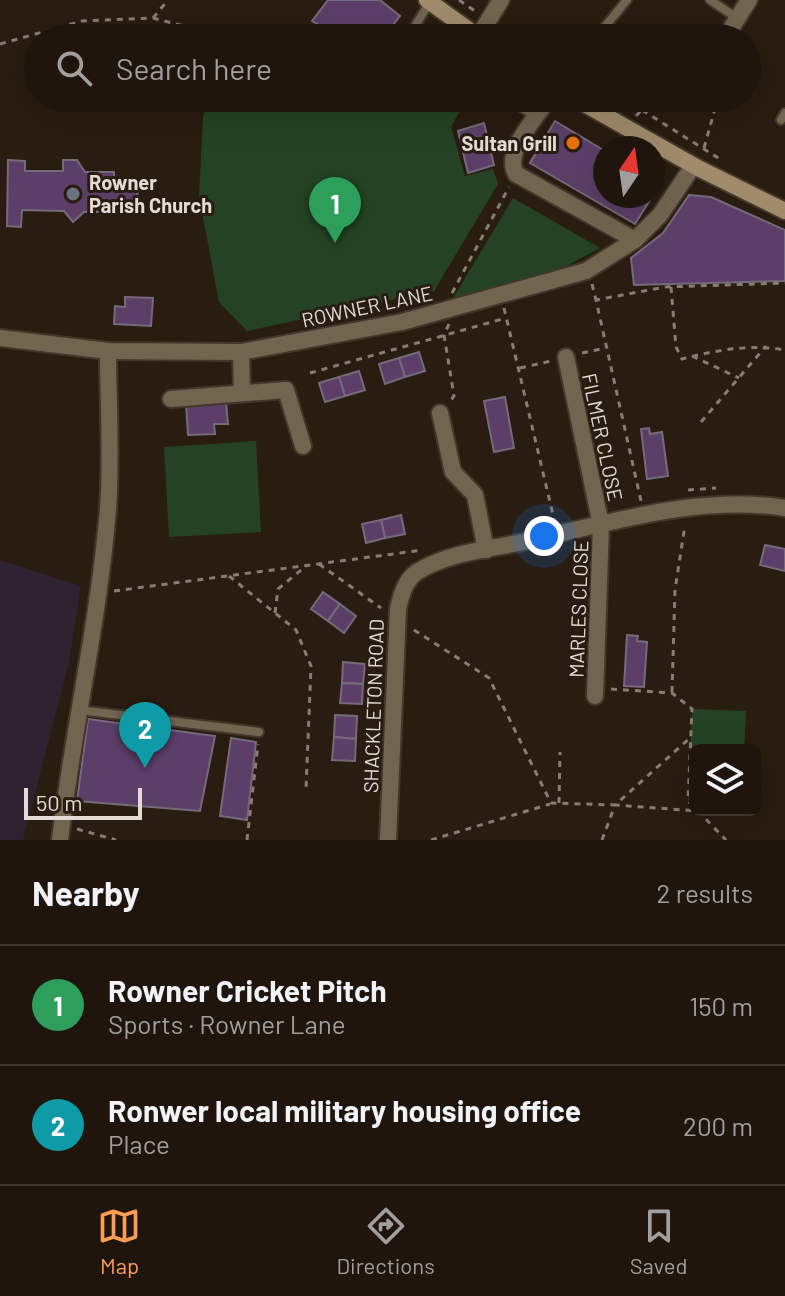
<!DOCTYPE html>
<meta charset="utf-8">
<style>
:root{--surface:#1f150d;--page:#271e16;--text:#f1f3f6;--muted:#a19f9d;--line:#3c342e;--accent:#fc9d53}
body{margin:0;font-family:Barlow,sans-serif;background:var(--page);color:var(--text)}
.controls{position:absolute;right:24px;bottom:24px;display:grid;overflow:hidden;border-radius:12px;box-shadow:0 8px 32px #0002}
.controls button{width:72px;height:72px;display:grid;place-items:center;padding:0;border:0;border-bottom:2px solid var(--line);background:var(--surface);color:var(--text);font:40px sans-serif}
.compass{position:absolute;left:593px;top:136px;width:72px;height:72px;border-radius:50%;background:var(--surface);box-shadow:0 8px 32px #0002;rotate:13deg}
.scale{position:absolute;left:24px;bottom:20px;width:118px;box-sizing:border-box;padding-left:8px;border:4px solid #e4dbd4;border-top:0;font-size:22px;line-height:28px;white-space:nowrap;color:#e4dbd4;-webkit-text-stroke:6px #291c11;paint-order:stroke}
.you{position:absolute;left:544px;top:536px;width:28px;height:28px;margin:-20px;border:6px solid #fff;border-radius:50%;background:#1a73e8;box-shadow:0 0 0 12px #1a73e833}
.badge{display:grid;place-items:center;width:52px;height:52px;border-radius:50%;background:var(--accent);color:#fff;font-size:26px;font-weight:700}
.pin{position:absolute;translate:-50% -66px;filter:drop-shadow(0 2px 4px #0008)}
.pin::after{content:'';position:absolute;top:42px;width:28px;height:24px;background:inherit;clip-path:polygon(0 0,100% 0,50% 100%)}
.list{margin:0;padding:0;list-style:none}
h2{display:flex;justify-content:space-between;align-items:center;height:104px;margin:0;padding:0 32px;font-size:34px}
h2 small{font-size:26px;font-weight:400;color:var(--muted)}
.list li{display:grid;grid-template-columns:52px 1fr auto;gap:24px;align-items:center;box-sizing:border-box;height:120px;padding:0 32px;border-top:2px solid var(--line)}
.list b{display:block;font-size:30px;white-space:nowrap}
.list p{margin:0;font-size:26px;white-space:nowrap;color:var(--muted)}
.list em{font-size:26px;font-style:normal;color:var(--muted)}
.icon{flex:none;width:44px;height:44px;fill:none;stroke:currentColor;stroke-width:2;stroke-linecap:round;stroke-linejoin:round}
.map{position:relative;flex:none;width:785px;height:840px;overflow:hidden}
.search{position:absolute;background:var(--surface);box-shadow:0 8px 32px #0002;left:24px;right:24px;top:24px;height:88px;display:flex;align-items:center;gap:20px;box-sizing:border-box;padding:0 28px;border-radius:44px;color:var(--muted);font-size:30px}
.sheet{height:344px;background:var(--surface)}
nav{display:flex;justify-content:space-around;align-items:center;box-sizing:border-box;height:112px;border-top:2px solid var(--line);background:var(--surface);font-size:22px;color:var(--muted)}
nav a{display:grid;justify-items:center;gap:4px}
nav .on{color:var(--accent)}
.map>svg:first-child{display:block}
</style>
<div class="map">
<svg width="785" height="840" viewBox="0 0 785 840">
<rect width="100%" height="100%" fill="#291c11"/>
<polygon fill="#2c2230" points="0,560 81,586 69,663 23,840 0,840"/>
<g fill="#254324">
<polygon points="208,98 448,98 461,109 451,127 465,176 493,169 498,184 434,291 247,331 219,302 199,196 203,118"/>
<polygon points="513,198 600,248 559,270 452,300"/>
<polygon points="256,441 261,532 169,537 164,447"/>
<polygon points="692,709 746,711 744,750 695,750 695,801 688,801"/>
</g>
<g fill="#5b3f69" stroke="#756a7a" stroke-width="2">
<polygon points="328,0 380,0 400,16 383,38 340,38 312,21"/>
<polygon points="555,121 605,151 605,196 653,196 653,180 660,184 635,224 530,163"/>
<polygon points="484,123 494,165 468,173 458,131"/>
<polygon points="8,160 25,161 25,171 63,171 63,160 77,160 85,172 114,172 114,181 138,182 137,208 101,207 101,212 84,212 73,222 64,211 22,210 21,227 7,226"/>
<polygon points="689,195 711,197 785,230 785,281 634,285 631,258 663,233"/>
<polygon points="125,297 153,298 151,326 114,324 115,306 125,307"/>
<polygon points="419,352 425,371 405,377 399,358"/>
<polygon points="399,358 405,377 385,384 379,364"/>
<polygon points="359,371 365,390 345,396 339,377"/>
<polygon points="339,377 345,396 325,402 319,383"/>
<polygon points="505,397 514,448 494,452 484,401"/>
<polygon points="226,402 228,424 214,424 215,434 188,435 186,404"/>
<polygon points="649,428 650,434 662,432 668,476 647,479 641,429"/>
<polygon points="401,515 405,534 385,538 381,520"/>
<polygon points="381,520 385,538 366,543 362,524"/>
<polygon points="765,545 785,549 785,571 760,565"/>
<polygon points="323,592 340,604 328,621 311,609"/>
<polygon points="340,604 356,616 344,633 328,621"/>
<polygon points="627,635 638,636 637,641 647,642 644,687 624,686"/>
<polygon points="343,662 365,664 363,684 342,683"/>
<polygon points="342,683 363,684 362,704 340,703"/>
<polygon points="335,715 357,716 356,739 334,737"/>
<polygon points="88,719 215,736 200,811 77,801"/>
<polygon points="334,737 356,739 355,761 332,760"/>
<polygon points="231,738 256,742 247,820 220,816"/>
</g>
<g fill="none" stroke-linecap="round" stroke-linejoin="round">
<defs>
<g id="lane">
<polyline points="710,0 737,18"/>
<polyline points="597,36 627,0"/>
<polyline points="416,38 410,34 430,2"/>
<polyline points="507,98 536,117"/>
<polyline points="781,120 785,113"/>
<polyline points="79,710 259,732"/>
</g>
<g id="street">
<polyline points="478,37 501,0"/>
<polyline points="725,38 749,0"/>
<path d="M549,98C537,117 503,151 516,174L635,240"/>
<polyline points="0,338 108,351 241,352 402,322 586,271 635,240 660,215 693,166"/>
<polyline points="241,352 242,392"/>
<polyline points="566,357 601,525 595,696"/>
<polyline points="171,399 286,390 303,446"/>
<polyline points="440,413 453,472 475,495 486,550"/>
<path d="M60,840C73,729 99,620 108,509C112,457 108,403 108,351"/>
<path d="M388,840L398,609C401,596 405,580 417,572C447,553 489,549 523,542C606,524 699,494 785,508"/>
</g>
<g id="secondary">
<polyline points="427,0 480,38"/>
<polyline points="574,98 698,168 785,211"/>
</g>
</defs>
<use href="#lane" stroke="#43372c" stroke-width="12"/>
<use href="#street" stroke="#43372c" stroke-width="20"/>
<use href="#secondary" stroke="#43372c" stroke-width="20"/>
<g stroke="#887d74" stroke-width="3" stroke-dasharray="6 6" stroke-linecap="butt">
<polyline points="459,0 475,11"/>
<polyline points="153,18 168,0"/>
<polyline points="502,29 516,38"/>
<polyline points="0,44 82,21 153,18 230,38"/>
<polyline points="619,104 642,110 723,161"/>
<polyline points="636,116 653,98"/>
<polyline points="704,148 718,98"/>
<polyline points="592,284 596,300"/>
<path d="M671,287L676,347L682,359C716,350 750,344 785,350"/>
<polyline points="452,293 509,187"/>
<polyline points="504,308 554,519"/>
<polyline points="449,324 444,335 454,396 450,401"/>
<polyline points="582,353 605,348"/>
<polyline points="692,356 739,378"/>
<polyline points="520,368 551,361"/>
<polyline points="310,373 506,318"/>
<polyline points="701,422 766,346"/>
<polyline points="688,490 716,488"/>
<polyline points="641,501 596,300 665,287 785,283"/>
<polyline points="319,564 381,608"/>
<polyline points="229,576 296,630 311,666 306,789"/>
<polyline points="114,591 423,550"/>
<polyline points="275,613 278,589 306,566"/>
<polyline points="414,630 489,678 551,803 615,805 691,737"/>
<polyline points="611,689 672,693 692,709 688,801 695,808"/>
<polyline points="672,692 675,590 685,525"/>
<polyline points="559,803 560,752"/>
<polyline points="77,829 116,840"/>
<polyline points="247,840 258,744"/>
<polyline points="431,840 550,804"/>
<polyline points="602,840 615,805 698,811 726,840"/>
</g>
<use href="#lane" stroke="#716550" stroke-width="8"/>
<use href="#street" stroke="#716550" stroke-width="16"/>
<use href="#secondary" stroke="#a08c6b" stroke-width="16"/>
</g>
<circle fill="#e8710a" stroke="#291c11" stroke-width="3" cx="573" cy="143" r="8"/>
<circle fill="#6b7280" stroke="#291c11" stroke-width="3" cx="73" cy="194" r="8"/>
<g text-anchor="middle" dominant-baseline="central" stroke-width="6" stroke-linejoin="round" paint-order="stroke">
<g font-size="20" font-weight="bold" fill="#e4dbd4" stroke="#291c11" text-anchor="end">
<text x="557" y="143">Sultan Grill</text>
<text x="89" y="182" text-anchor="start">Rowner<tspan x="89" dy="23">Parish Church</tspan></text>
</g>
<g font-size="20" fill="#e4dbd4" stroke="#291c11">
<text transform="translate(367 306) rotate(-12)">ROWNER LANE</text>
<text transform="translate(603 437) rotate(78)">FILMER CLOSE</text>
<text transform="translate(578 609) rotate(-88)">MARLES CLOSE</text>
<text transform="translate(373 706) rotate(-88)">SHACKLETON ROAD</text>
</g>
</g>
</svg>
<div class="controls">
<button><svg class="icon" aria-label="layers" viewBox="0 0 24 24"><path d="M12 4l9 5-9 5-9-5zM3 14l9 5 9-5"/></svg></button>
</div>
<svg class="compass" viewBox="-18 -18 36 36"><path d="M0-13l5 13h-10z" fill="#e53935"/><path d="M0 13l5-13h-10z" fill="#a19f9d"/></svg>
<div class="scale">50 m</div>
<div class="you"></div>
<div class="pin badge" style="left:335px;top:243px;background:#2e9e5b">1</div>
<div class="pin badge" style="left:145px;top:768px;background:#0f9aa8">2</div>
<div class="search"><svg class="icon" aria-label="search" viewBox="0 0 24 24"><circle cx="10" cy="10" r="6"/><path d="M15 15l6 6"/></svg>Search here</div>
</div>
<section class="sheet">
<h2>Nearby<small>2 results</small></h2>
<ul class="list">
<li><span class="badge" style="background:#2e9e5b">1</span><div><b>Rowner Cricket Pitch</b><p>Sports · Rowner Lane</p></div><em>150 m</em></li>
<li><span class="badge" style="background:#0f9aa8">2</span><div><b>Ronwer local military housing office</b><p>Place</p></div><em>200 m</em></li>
</ul>
</section>
<nav>
<a class="on"><svg class="icon" aria-label="map" viewBox="0 0 24 24"><path d="M3 6l6-2 6 2 6-2v14l-6 2-6-2-6 2zM9 4v14M15 6v14"/></svg>Map</a>
<a><svg class="icon" aria-label="directions" viewBox="0 0 24 24"><path d="M12 3l9 9-9 9-9-9zM9 14v-3h6M13 9l2 2-2 2"/></svg>Directions</a>
<a><svg class="icon" aria-label="saved" viewBox="0 0 24 24"><path d="M7 4h10v16l-5-4-5 4z"/></svg>Saved</a>
</nav>
